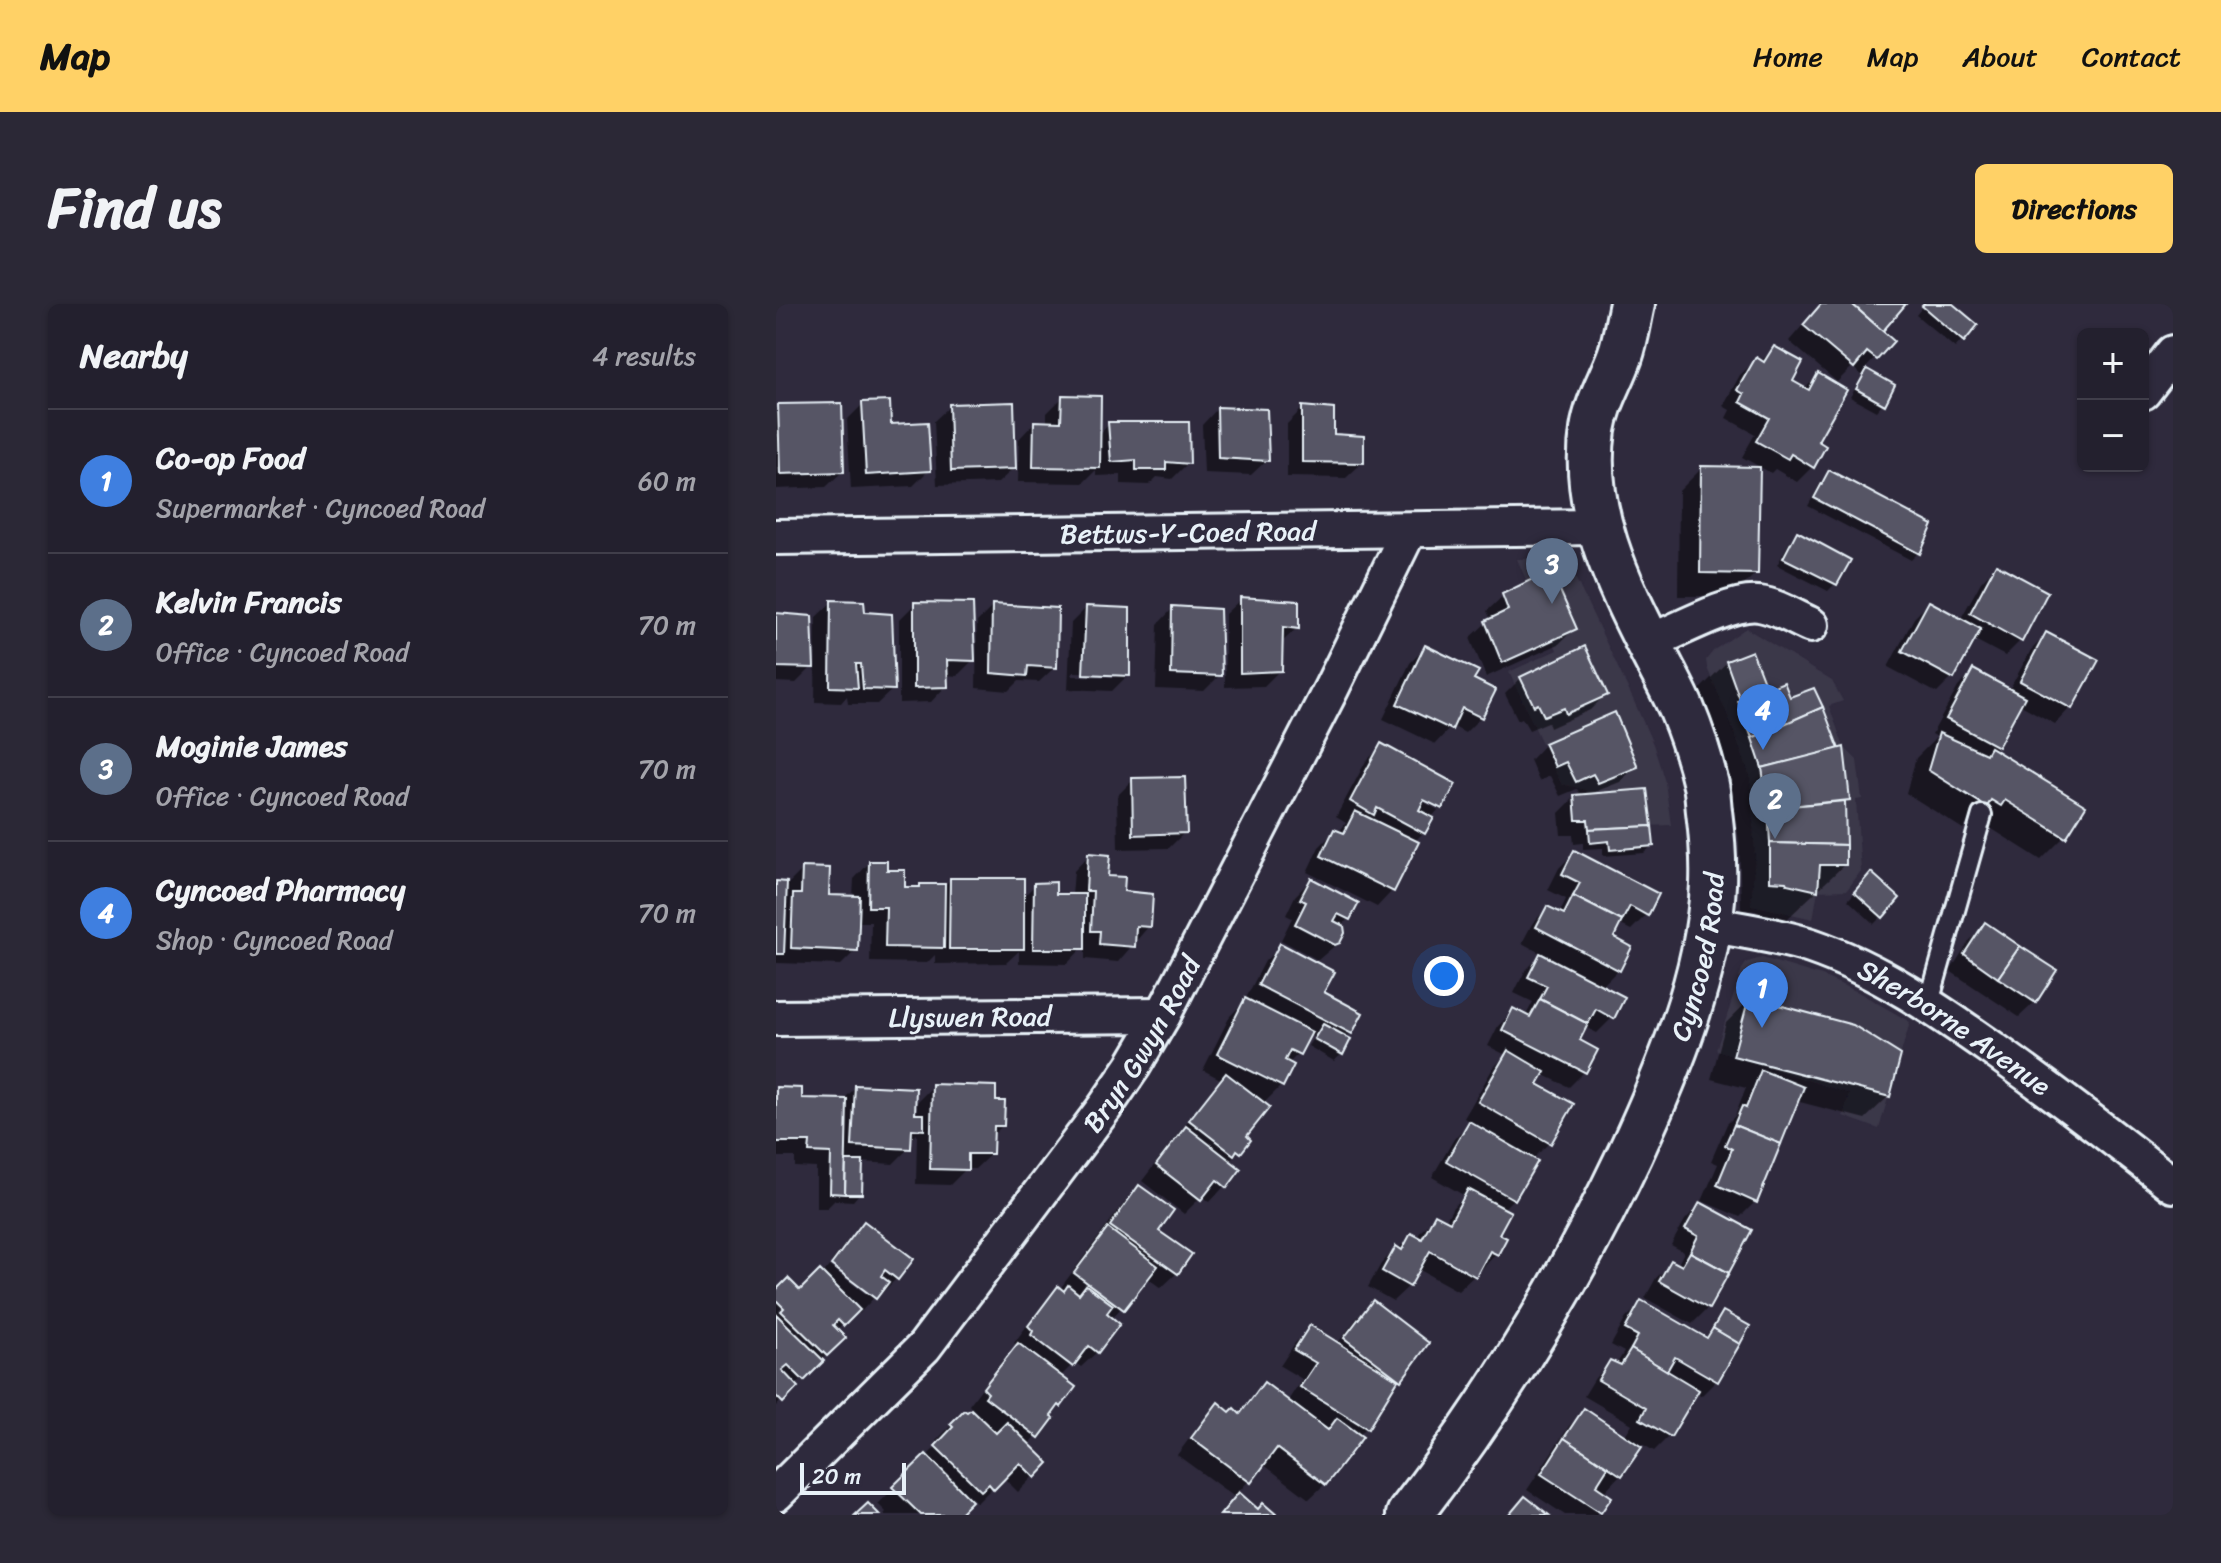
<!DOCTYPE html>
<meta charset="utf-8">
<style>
:root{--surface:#23202e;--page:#2b2836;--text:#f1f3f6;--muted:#a3a3aa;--line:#403e4a;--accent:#ffd166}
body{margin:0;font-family:Sriracha,sans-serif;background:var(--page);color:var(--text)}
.controls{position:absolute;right:24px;top:24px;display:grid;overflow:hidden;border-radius:12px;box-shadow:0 2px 6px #0004}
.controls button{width:72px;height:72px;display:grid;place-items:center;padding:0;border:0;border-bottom:2px solid var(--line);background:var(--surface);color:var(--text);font:40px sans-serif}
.scale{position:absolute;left:24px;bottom:20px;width:106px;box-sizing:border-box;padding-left:8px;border:4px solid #e8f1f8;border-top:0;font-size:22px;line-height:28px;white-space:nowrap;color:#e8f1f8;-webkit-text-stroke:6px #2f2a3d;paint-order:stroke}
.you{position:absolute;left:668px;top:672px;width:28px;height:28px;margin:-20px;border:6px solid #fff;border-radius:50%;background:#1a73e8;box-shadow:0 0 0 12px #1a73e833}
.badge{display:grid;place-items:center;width:52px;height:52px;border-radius:50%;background:var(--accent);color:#fff;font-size:26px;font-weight:700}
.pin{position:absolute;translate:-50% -66px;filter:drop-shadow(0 2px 4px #0008)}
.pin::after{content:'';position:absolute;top:42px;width:28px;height:24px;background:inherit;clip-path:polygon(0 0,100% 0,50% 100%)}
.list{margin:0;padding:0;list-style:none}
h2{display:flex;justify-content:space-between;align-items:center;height:104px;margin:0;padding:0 32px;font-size:34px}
h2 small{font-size:26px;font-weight:400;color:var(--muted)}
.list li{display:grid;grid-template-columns:52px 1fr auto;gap:24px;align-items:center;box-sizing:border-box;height:144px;padding:0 32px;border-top:2px solid var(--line)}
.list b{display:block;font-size:30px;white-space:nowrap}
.list p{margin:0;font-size:26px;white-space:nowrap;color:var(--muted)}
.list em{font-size:26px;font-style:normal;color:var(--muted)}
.map{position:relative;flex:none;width:1397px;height:1211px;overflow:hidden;border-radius:12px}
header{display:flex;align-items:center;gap:48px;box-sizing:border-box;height:112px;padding:0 40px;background:var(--accent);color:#111}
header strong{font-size:38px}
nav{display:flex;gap:44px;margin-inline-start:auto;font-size:28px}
.intro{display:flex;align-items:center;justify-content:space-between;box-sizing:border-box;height:192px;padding:0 48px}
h1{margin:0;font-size:56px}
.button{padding:20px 36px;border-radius:12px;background:var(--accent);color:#111;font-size:28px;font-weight:700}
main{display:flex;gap:48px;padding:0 48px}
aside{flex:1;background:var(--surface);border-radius:12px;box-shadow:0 2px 6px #0004}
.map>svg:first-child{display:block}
</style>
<header>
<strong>Map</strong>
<nav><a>Home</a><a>Map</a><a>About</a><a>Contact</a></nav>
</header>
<div class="intro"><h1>Find us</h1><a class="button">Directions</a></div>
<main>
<aside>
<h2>Nearby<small>4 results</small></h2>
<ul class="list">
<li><span class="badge" style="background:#3f7fe0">1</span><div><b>Co-op Food</b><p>Supermarket · Cyncoed Road</p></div><em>60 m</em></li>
<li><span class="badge" style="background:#5c6f8a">2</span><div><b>Kelvin Francis</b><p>Office · Cyncoed Road</p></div><em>70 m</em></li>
<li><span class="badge" style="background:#5c6f8a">3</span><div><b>Moginie James</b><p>Office · Cyncoed Road</p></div><em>70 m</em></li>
<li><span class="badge" style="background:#3f7fe0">4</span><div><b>Cyncoed Pharmacy</b><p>Shop · Cyncoed Road</p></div><em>70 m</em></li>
</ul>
</aside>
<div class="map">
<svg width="1397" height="1211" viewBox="0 0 1397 1211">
<rect width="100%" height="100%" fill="#2f2a3d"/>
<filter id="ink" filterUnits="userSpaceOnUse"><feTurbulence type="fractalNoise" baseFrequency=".0125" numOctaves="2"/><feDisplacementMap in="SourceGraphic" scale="16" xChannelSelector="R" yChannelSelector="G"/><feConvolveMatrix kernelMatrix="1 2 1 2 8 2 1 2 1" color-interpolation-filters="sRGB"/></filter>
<g filter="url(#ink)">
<g fill="#3b3749">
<polygon points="790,254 857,395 877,440 889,478 895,521 844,523 810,490 810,486 785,480 733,368 781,346 741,255"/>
<polygon points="970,324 1056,377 1067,397 1053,402 1068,443 1081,456 1086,495 1080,496 1085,567 1071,586 1042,587 1037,615 975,601 979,553 974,472 951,410 931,364 930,356 938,346"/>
<polygon points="986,654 1046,672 1082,688 1134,718 1103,825 1067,812 1073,790 940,746 966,665 971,658"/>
</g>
<g fill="#0007" fill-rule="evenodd">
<polygon points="1045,0 1127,0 1104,28 1115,37 1088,66 1117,82 1107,99 1100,107 1074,93 1087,72 1076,63 1061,78 1013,37"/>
<polygon points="1149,0 1173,0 1186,36 1179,44 1140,11"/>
<polygon points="998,44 1014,77 1028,85 1042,72 1037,162 1021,178 999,165 995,169 966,153 979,130 950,114 954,106 947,102 964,71 980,56 984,58"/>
<polygon points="287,93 323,131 333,120 412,159 396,175 381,173 373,181 345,180 345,171 320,172 320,166 307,179 242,178 243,135 258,119 271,119 271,109"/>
<polygon points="87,100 113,122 153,166 137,182 75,185 71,116"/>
<polygon points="3,102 66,168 50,183 0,185 0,105"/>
<polygon points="174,102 238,164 222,179 161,181 158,117"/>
<polygon points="441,105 491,156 475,171 428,169 426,121"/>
<polygon points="526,105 586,159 570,174 511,173 511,120"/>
<polygon points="926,164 980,269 957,292 902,292 903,187"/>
<polygon points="1053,169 1142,249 1135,256 1032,202 1046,176"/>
<polygon points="1022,230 1059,280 1052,287 1001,261 1014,237"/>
<polygon points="1220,262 1244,337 1229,352 1197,335 1176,374 1161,389 1112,363 1138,314 1153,299 1184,316 1205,278"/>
<polygon points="727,292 799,324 783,340 710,373 694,334 710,319 715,316 711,307"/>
<polygon points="465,295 521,324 504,340 504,366 488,382 449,383 449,310"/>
<polygon points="56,298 87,310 117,385 101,400 72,400 71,392 65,399 39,398 40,313"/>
<polygon points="139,300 197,356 181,372 170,371 170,382 155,398 123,399 123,316"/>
<polygon points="217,302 279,363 263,378 243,377 233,387 200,384 201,318"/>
<path d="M310,304L352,371L336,387L292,385L295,319ZM297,368L339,369V373L296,372Z"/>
<polygon points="397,304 444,371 428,387 380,385 382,320"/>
<polygon points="0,311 36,363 20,379 0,378"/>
<polygon points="1271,330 1320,357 1294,404 1279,420 1243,400 1221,442 1216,446 1289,532 1265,556 1205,518 1200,524 1192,519 1187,525 1130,489 1140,454 1161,433 1156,430 1182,383 1197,368 1233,386 1255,346"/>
<polygon points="649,344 696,376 705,413 689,429 676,422 659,440 607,415 634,359"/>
<polygon points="808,345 829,391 814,406 774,424 772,418 753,426 746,414 742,416 729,390 745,374"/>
<polygon points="951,358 989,388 1072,496 1067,500 1068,561 1010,616 981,609 980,607 965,606 963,536 956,495 921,388"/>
<polygon points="769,440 860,462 844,478 811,491 876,542 868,549 827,552 827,544 807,545 807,539 798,540 797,531 785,531 783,509 799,493 806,493 801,485 784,492 774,472 763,477 754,456"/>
<path d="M606,442L677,481L664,504L654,515L647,529L638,538L640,539L616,587L601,603L531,568L543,543L558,528L562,529L570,519L560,513L590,457ZM640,490L662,501V506L639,493Z"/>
<polygon points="357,476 409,528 393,544 342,545 341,492"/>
<polygon points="798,549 870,611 855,626 843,620 836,634 843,665 825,683 837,713 821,729 809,723 801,737 808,768 793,783 766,770 760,780 795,801 773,839 756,856 737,895 726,906 720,931 729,935 720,950 705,966 702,964 698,972 682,987 642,965 633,982 617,997 592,983 605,960 620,944 622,945 635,932 641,935 644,928 660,913 669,918 677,903 689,892 656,873 678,835 694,818 688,814 717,764 730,751 712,742 722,722 738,707 749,713 757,698 738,689 749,667 766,650 746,639 756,620 771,604 783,610 790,595 772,586 783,564"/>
<polygon points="313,551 373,622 342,658 309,655 309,641 291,660 243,659 243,647 230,659 159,660 159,651 151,659 94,658 95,618 81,618 80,646 65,661 0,659 0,579 12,580 27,565 51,593 77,593 78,575 93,559 108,568 127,585 142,585 145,582 168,582 174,576 246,594 259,581 278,592 296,592 298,567"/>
<polygon points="1095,571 1106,612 1098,620 1072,596"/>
<polygon points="535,576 572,615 565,622 563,638 542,656 505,636 516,614 510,611 519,592"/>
<polygon points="1209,621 1259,698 1243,713 1174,667 1194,636"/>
<polygon points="505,642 546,689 575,729 569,734 566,750 558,757 532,742 538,733 532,730 522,750 512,760 515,762 505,782 487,800 468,833 463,847 453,858 463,866 434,898 426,892 408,910 366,877 435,787 446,776 427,766 454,712 468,698 489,657"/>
<polygon points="973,696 1113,792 1089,815 1020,797 979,898 964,913 926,897 942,860 935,857 951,820 959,812 970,784 935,775 950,719"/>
<polygon points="157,782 218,799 226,822 215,833 215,850 199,865 190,865 174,881 140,880 141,830 133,837 133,844 117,860 85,858 84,889 77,897 59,896 51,904 40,904 40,864 19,863 19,853 0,853 0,785 24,796 66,797 80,783 137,812 141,812 141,798"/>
<polygon points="363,884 380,927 401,969 385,984 370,973 335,1016 321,1048 305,1063 299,1058 284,1073 284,1102 273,1113 275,1114 252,1142 270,1159 242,1188 227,1173 201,1199 196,1194 180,1211 107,1211 110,1208 102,1200 163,1140 160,1137 188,1108 191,1111 197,1106 193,1101 226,1057 242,1042 238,1039 267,1000 282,985 283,986 348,899"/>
<polygon points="924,900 932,1004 916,1020 869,994 880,974 896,959 901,962 908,948 895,941 909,916"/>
<polygon points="88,920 121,974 105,990 103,988 83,1010 80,1007 60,1027 67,1034 0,1102 0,989 24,989 46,971 53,962 90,990 92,987 55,958 73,935"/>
<polygon points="597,998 623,1076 616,1082 590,1124 582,1132 549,1180 533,1195 487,1160 461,1190 482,1207 498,1211 444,1211 460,1194 401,1151 427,1116 442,1101 454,1110 462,1110 488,1081 511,1098 526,1075 504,1062 519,1039 535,1024 561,1040 581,1014"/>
<polygon points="866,999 929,1035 940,1016 947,1009 940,1077 925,1092 919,1089 893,1132 878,1147 866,1140 844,1171 827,1189 833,1193 820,1211 789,1211 751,1186 793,1122 809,1107 848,1133 856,1120 808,1092 819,1074 835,1058 840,1061 848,1048 835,1041 850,1014"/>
</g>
<g fill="#575565" stroke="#e8f1f8" stroke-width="2">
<polygon points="1045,0 1076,0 1118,37 1101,56 1091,48 1078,64 1027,21"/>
<polygon points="1076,0 1130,0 1107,27"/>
<polygon points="1148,0 1177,0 1202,21 1188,38 1146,2"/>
<polygon points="998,42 1027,58 1017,77 1033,86 1042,69 1071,86 1042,137 1050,142 1038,164 1015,150 1012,155 980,137 993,114 964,98 968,90 961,86 980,53 988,58"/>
<polygon points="1091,65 1119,81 1109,101 1080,85"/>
<polygon points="286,91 325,92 324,164 257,163 258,117 285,118"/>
<polygon points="114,97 115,120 152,118 155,167 90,171 86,98"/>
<polygon points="238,98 240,165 175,167 173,100"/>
<polygon points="66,99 68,168 4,170 2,100"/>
<polygon points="526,102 558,105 558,130 588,132 588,159 526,158"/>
<polygon points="441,103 491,105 493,157 442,154"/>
<polygon points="332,118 413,118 414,160 390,158 390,166 360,166 360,156 335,158"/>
<polygon points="925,162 984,163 982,270 924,269"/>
<polygon points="1053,166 1157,221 1144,250 1038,194"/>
<polygon points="1021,227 1075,256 1061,281 1007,254"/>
<polygon points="1220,260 1272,288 1246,338 1194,309"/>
<polygon points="775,266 801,325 726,359 709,317 732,306 726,290"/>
<polygon points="464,293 523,297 523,325 507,323 506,367 464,369"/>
<polygon points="55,296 88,297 89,308 116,310 119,386 87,385 85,360 80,360 82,384 54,383"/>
<polygon points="1153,297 1205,325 1178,375 1126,347"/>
<polygon points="138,298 197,299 199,357 171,356 172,383 138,384"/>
<polygon points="216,300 282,304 281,364 252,362 251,372 215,369"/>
<polygon points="310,302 354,304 354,372 307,370"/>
<polygon points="396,302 444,305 446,372 395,370"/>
<polygon points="0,309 36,312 38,364 0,363"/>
<polygon points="1270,328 1323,356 1296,405 1244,377"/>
<polygon points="649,341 703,367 698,375 720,386 706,414 686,404 676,426 621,400"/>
<polygon points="809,342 832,391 790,410 788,404 768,412 762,400 758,402 744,373"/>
<polygon points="976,347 991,386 964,396 950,357"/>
<polygon points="1197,365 1249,393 1222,443 1170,415"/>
<polygon points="1008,378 1014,393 1038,384 1047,403 976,434 962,397"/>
<polygon points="1047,403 1063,445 986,464 976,434"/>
<polygon points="839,408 862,463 822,479 817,470 800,478 790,458 779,463 768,439"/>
<polygon points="1163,429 1210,450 1214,443 1310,502 1290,534 1229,496 1225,502 1215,496 1211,503 1152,466"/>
<polygon points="605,439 680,480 666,505 648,496 643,506 658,514 649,530 601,504 598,511 574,497"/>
<polygon points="1068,443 1074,496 992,504 986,464"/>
<polygon points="409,473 411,529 357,531 356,474"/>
<polygon points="871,485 876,522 813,525 812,516 800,516 798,491"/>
<polygon points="1069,497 1070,541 994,539 992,504"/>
<polygon points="579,507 643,538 618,588 545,552 558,525 568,529"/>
<polygon points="876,522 878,542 834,546 833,537 814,539 813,525"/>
<polygon points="994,539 1070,541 1070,561 1044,561 1042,587 1011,580 1010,578 994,577"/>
<polygon points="798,546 883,590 872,612 854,602 846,617 797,592 804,579 786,570"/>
<polygon points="312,549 334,551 332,572 349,573 348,587 377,590 375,623 360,622 359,643 323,640 324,627 315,627 317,587 310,587"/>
<polygon points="93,557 111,557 111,566 129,566 129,583 144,583 144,580 169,580 168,644 109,643 110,603 92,603"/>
<polygon points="26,563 54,564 53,591 84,592 82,647 15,644 17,590 25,590"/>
<polygon points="1095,568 1124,594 1107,614 1078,588"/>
<polygon points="174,574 248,574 248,645 173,645"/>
<polygon points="535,574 583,599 574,616 562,610 558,617 568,622 569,629 564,639 559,641 519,620 530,598 524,595"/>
<polygon points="0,577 11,578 8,650 0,650"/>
<polygon points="280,578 280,590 309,590 309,645 257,645 258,579"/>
<polygon points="797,592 846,617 838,633 856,643 844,667 760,623 771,602 788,610"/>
<polygon points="1209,618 1244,642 1222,674 1188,650"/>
<polygon points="504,639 559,668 548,688 587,709 576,730 482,681"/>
<polygon points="1244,642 1281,666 1260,699 1222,674"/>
<polygon points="764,649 849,693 838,715 820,705 812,720 764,695 771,682 752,673"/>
<polygon points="973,693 1077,721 1125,751 1114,793 957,752"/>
<polygon points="469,694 536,728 524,751 514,746 509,756 518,761 507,783 441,750"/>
<polygon points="764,695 812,720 804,736 822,746 810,769 726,726 737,704 754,713"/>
<polygon points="547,720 575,735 567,751 538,735"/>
<polygon points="732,746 769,768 762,780 798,800 775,840 702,798"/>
<polygon points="985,766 1028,783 1005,840 958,821 966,802 970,804"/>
<polygon points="450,769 494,803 471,832 475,836 465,849 461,846 458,851 413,816"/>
<polygon points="156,780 220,782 220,797 229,797 228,822 218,822 217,850 192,850 192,866 154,865"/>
<polygon points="79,781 140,784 139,810 148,810 148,826 136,825 135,845 76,842"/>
<polygon points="0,783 26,784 26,794 71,795 69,890 54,889 55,849 33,848 34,838 0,838"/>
<polygon points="693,817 762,857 739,896 670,857"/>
<polygon points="958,821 1005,840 981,899 941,881 956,845 949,841"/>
<polygon points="410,822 465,865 451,884 441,876 425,896 380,861"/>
<polygon points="70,857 87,857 86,890 69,890"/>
<polygon points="363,881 398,906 383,927 416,950 402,970 334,922"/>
<polygon points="692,885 735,908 723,930 731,934 722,951 714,947 700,973 654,947 634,983 606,967 620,942 626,946 635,929 646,935 659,910 674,918"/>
<polygon points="924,898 976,926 953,969 914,948 922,932 909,925"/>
<polygon points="88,917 138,955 122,976 109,966 105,972 113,978 100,995 55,961"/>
<polygon points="332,924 382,962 348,1006 298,969"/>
<polygon points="914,948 953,969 933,1005 883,977 895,956 906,962"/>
<polygon points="44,966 84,1006 68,1022 62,1016 57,1021 70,1034 51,1052 5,1007 8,1004 0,996 0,986 12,974 24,986"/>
<polygon points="292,981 303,990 310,981 337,1001 331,1009 344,1020 322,1049 313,1042 297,1063 255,1031 257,1027 252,1022 282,982 288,987"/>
<polygon points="597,996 653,1039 625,1077 568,1034"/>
<polygon points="865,996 931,1034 937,1024 964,1040 942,1078 899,1053 891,1067 855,1045 862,1032 849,1025"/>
<polygon points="947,1007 974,1022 964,1040 937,1024"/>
<polygon points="0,1010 48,1057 28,1077 12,1061 6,1066 22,1083 7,1099 0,1092"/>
<polygon points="534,1021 622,1076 592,1125 524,1083 540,1059 518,1046"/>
<polygon points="242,1039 300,1083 285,1103 283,1101 275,1112 278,1114 263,1134 209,1093 212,1089 207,1084"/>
<polygon points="855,1045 923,1086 895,1133 864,1115 870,1104 822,1076 834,1056 845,1061"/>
<polygon points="488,1078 552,1126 561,1114 587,1133 550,1181 501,1144 475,1179 415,1134 442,1098 454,1108 458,1104 464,1110"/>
<polygon points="808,1104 866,1143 846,1172 788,1134"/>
<polygon points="195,1105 220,1129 231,1118 273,1159 259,1174 244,1159 218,1186 213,1180 205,1187 159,1142 177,1123 174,1120 188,1106 191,1108"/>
<polygon points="788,1134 832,1163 820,1182 836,1193 825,1209 765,1170"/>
<polygon points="150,1150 196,1197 182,1211 145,1211 116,1183"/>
<polygon points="463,1188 482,1205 487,1199 501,1211 444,1211"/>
<polygon points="749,1192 773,1211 733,1211"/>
<polygon points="92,1199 104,1211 79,1211"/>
</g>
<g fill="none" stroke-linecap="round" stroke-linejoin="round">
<defs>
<polyline id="lane" points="1152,702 1206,511"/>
<g id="street">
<polyline points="1367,88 1397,49"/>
<path id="s1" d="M0,233L824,223"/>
<path d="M872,339C899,328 956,296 983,300C1000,302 1019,314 1035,321"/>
<path id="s2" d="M933,620C967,627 1002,631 1035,642C1102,665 1163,707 1221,748C1281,791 1339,835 1397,881"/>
<path id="s3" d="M0,714L387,711"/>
<path id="s4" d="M0,1190L148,1043L329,803L357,762L387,711L555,385L633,226"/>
</g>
<g id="secondary">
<path id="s5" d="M633,1211C719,1099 793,979 854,850C892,768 933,672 937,580C938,555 936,531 933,507C932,499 932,490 930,481C924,455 916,430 906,406C897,385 886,366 876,346C842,279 805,204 817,126C821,99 835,77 844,52C850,35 852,17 856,0"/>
</g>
</defs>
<use href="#lane" stroke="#e8f1f8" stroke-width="24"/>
<use href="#street" stroke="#e8f1f8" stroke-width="40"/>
<use href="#secondary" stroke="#e8f1f8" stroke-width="50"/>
<use href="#lane" stroke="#2f2a3d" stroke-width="18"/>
<use href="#street" stroke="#2f2a3d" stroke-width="34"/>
<use href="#secondary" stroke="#2f2a3d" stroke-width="44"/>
</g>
</g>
<g text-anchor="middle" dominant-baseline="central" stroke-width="7" stroke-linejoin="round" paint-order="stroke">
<g font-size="28" fill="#e8f1f8" stroke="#2f2a3d">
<text stroke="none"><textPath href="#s1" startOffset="412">Bettws-Y-Coed Road</textPath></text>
<text stroke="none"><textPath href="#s5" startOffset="634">Cyncoed Road</textPath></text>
<text stroke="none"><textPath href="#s3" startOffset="194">Llyswen Road</textPath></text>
<text stroke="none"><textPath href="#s2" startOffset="270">Sherborne Avenue</textPath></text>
<text stroke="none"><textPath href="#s4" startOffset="582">Bryn Gwyn Road</textPath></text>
</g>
</g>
</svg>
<div class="controls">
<button>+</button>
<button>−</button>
</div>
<div class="scale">20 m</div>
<div class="you"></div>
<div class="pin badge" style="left:986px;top:724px;background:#3f7fe0">1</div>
<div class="pin badge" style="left:999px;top:535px;background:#5c6f8a">2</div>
<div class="pin badge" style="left:776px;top:300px;background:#5c6f8a">3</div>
<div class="pin badge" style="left:987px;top:446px;background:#3f7fe0">4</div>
</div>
</main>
